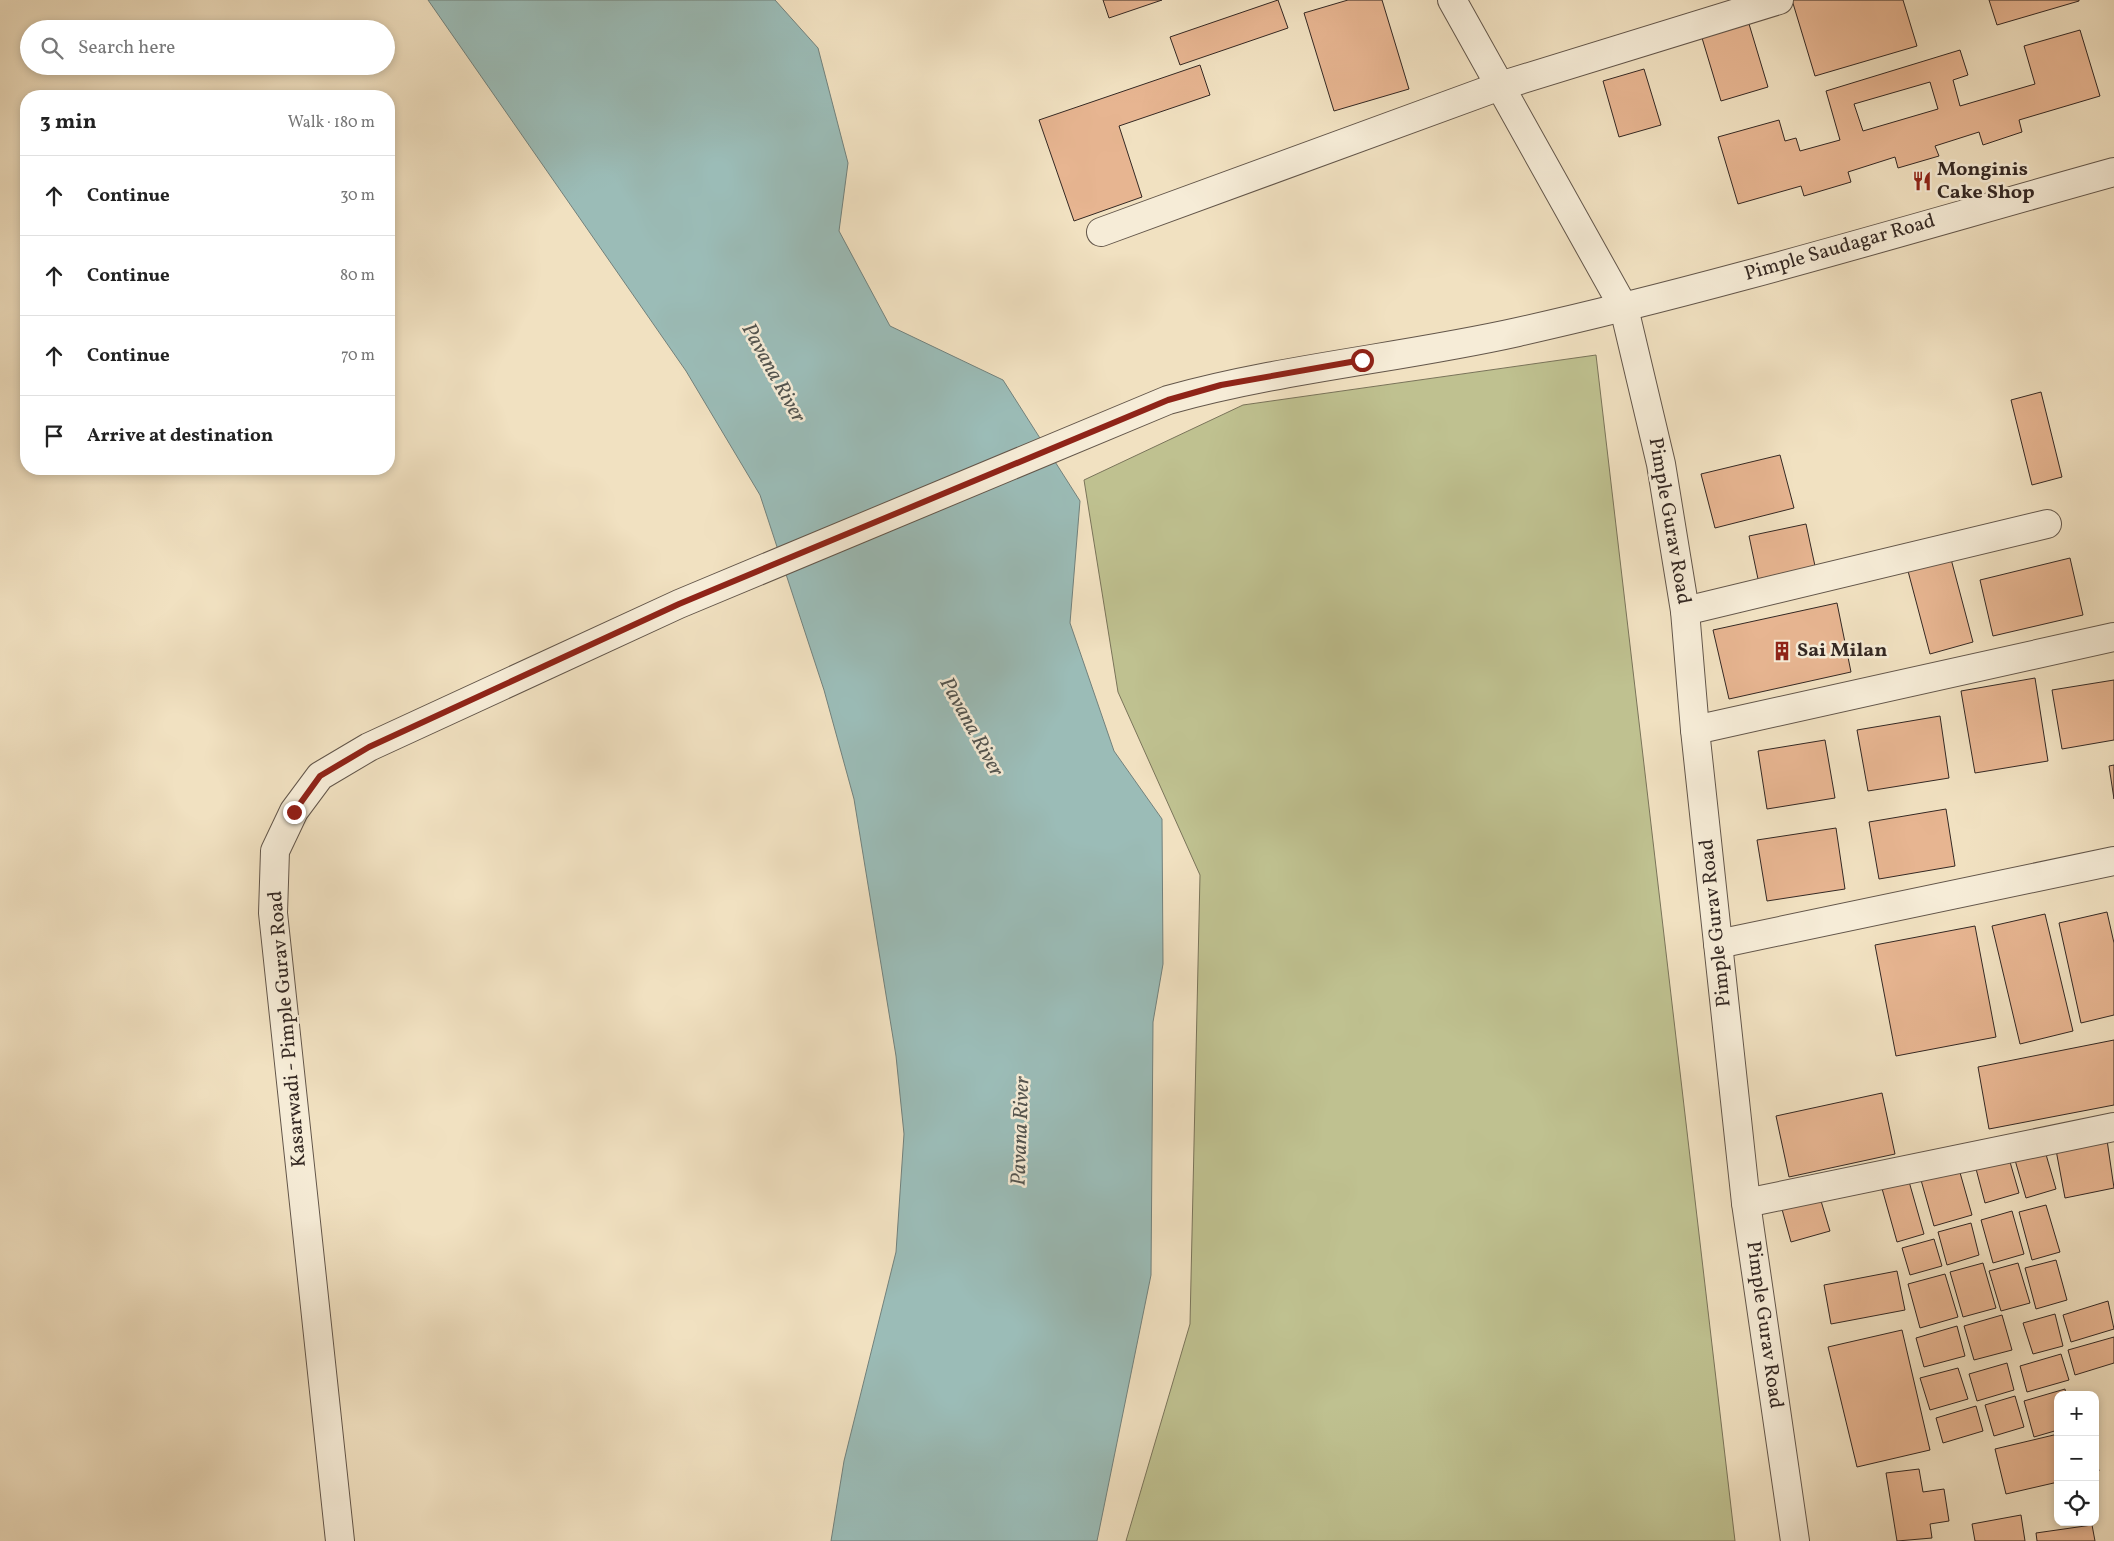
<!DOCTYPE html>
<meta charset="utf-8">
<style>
:root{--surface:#fff;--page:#f6f6f6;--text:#222;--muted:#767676;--line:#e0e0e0}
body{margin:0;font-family:Vollkorn,serif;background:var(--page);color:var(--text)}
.controls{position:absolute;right:15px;bottom:15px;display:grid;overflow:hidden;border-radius:10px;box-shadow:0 2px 8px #0003}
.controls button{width:45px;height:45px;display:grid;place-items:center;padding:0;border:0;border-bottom:1px solid var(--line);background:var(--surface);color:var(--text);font:25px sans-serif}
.stop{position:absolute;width:15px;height:15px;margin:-11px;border:4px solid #8f2418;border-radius:50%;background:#fff}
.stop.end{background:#8f2418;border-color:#fff;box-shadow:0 1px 5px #0008}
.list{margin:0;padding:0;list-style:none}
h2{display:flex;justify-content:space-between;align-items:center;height:65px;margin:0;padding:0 20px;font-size:21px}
h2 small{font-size:16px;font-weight:400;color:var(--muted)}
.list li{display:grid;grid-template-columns:32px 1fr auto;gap:15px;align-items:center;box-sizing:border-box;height:80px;padding:0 20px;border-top:1px solid var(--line)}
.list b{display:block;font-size:19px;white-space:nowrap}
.list em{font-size:16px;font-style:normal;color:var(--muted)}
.icon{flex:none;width:28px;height:28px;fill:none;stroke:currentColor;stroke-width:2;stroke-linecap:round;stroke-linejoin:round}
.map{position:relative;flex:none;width:2114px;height:1541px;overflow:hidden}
.search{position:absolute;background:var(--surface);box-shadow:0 2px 8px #0003;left:20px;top:20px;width:375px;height:55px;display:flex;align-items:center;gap:12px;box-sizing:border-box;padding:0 18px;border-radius:28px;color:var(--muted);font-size:19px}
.panel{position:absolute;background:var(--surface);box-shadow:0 2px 8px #0003;left:20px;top:90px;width:375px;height:385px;border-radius:20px}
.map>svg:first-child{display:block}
</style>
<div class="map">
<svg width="2114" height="1541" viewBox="0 0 2114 1541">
<rect width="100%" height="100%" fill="#f1e1c1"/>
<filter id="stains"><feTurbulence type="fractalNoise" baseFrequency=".004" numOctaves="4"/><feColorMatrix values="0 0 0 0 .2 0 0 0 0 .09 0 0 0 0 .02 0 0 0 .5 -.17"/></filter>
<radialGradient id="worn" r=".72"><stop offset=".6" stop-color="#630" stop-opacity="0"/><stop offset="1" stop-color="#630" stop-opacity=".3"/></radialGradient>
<polygon fill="#bfc190" stroke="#7a745a" points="1596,355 1735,1541 1126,1541 1190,1324 1200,875 1118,692 1084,480 1243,405"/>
<polygon fill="#9bbcb7" stroke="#72817c" points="428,0 775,0 818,48 848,163 839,231 890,326 1003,380 1080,501 1070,623 1114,751 1162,819 1163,964 1153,1022 1151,1275 1097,1541 831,1541 844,1461 896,1252 904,1134 896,1056 854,799 824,690 760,495 686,371"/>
<g fill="#e7b591" stroke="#342823" fill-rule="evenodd">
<polygon points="1103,0 1162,0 1109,18"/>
<polygon points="1278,0 1288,28 1180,65 1170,37"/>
<polygon points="1348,0 1382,0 1409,89 1334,111 1304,13"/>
<polygon points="1792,0 1903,0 1917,46 1815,76"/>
<polygon points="1989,0 2079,0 2079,1 1997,25"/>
<polygon points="1746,14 1768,87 1721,101 1699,28"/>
<path d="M2080,30L2100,96L2019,120L2022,132L1983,145L1979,132L1935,146L1939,156L1898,168L1895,157L1848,172L1851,182L1804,196L1801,186L1738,204L1718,137L1779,120L1785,141L1796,138L1800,151L1840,140L1826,91L1960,50L1968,75L1953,80L1960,106L2035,84L2024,46ZM1930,82L1938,109L1863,131L1854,104Z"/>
<polygon points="1200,65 1210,95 1119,126 1142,197 1074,221 1039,120"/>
<polygon points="1644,69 1661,125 1619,137 1603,81"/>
<polygon points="2041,392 2062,477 2032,485 2011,400"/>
<polygon points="1780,455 1794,508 1715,528 1701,474"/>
<polygon points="1806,524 1815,566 1758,579 1749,536"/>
<polygon points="2070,558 2083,615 1993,636 1980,580"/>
<polygon points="1951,559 1973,642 1930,654 1908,571"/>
<polygon points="1837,603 1851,672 1729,699 1713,630"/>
<polygon points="2035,678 2048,761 1975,773 1961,691"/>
<polygon points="2114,680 2114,740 2062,749 2052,690"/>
<polygon points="1940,716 1949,778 1868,791 1857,730"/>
<polygon points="1825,740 1835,798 1767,809 1758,751"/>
<polygon points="2114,765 2114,799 2109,766"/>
<polygon points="1946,809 1955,866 1879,879 1869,822"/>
<polygon points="1836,828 1845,889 1767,901 1757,840"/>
<polygon points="2107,912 2114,943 2114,1015 2081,1023 2059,923"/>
<polygon points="2045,914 2073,1031 2020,1044 1992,926"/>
<polygon points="1975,926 1996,1037 1896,1056 1875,945"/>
<polygon points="2114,1040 2114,1105 1989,1129 1978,1067"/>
<polygon points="1882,1093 1895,1154 1789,1177 1776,1116"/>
<polygon points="2107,1140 2114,1188 2065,1198 2056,1150"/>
<polygon points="2045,1151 2056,1189 2026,1198 2015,1160"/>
<polygon points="2008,1155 2019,1193 1985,1203 1975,1165"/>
<polygon points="1957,1162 1972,1215 1934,1226 1919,1173"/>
<polygon points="1908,1178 1924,1234 1897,1242 1881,1185"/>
<polygon points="1818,1191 1830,1231 1791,1242 1780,1202"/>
<polygon points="2046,1205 2060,1252 2032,1260 2019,1212"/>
<polygon points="2012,1211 2024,1254 1993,1263 1981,1220"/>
<polygon points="1971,1223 1979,1255 1947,1265 1938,1232"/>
<polygon points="1934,1239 1942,1266 1910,1275 1902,1248"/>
<polygon points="2056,1260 2067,1300 2036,1309 2025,1268"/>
<polygon points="1983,1263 1996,1308 1963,1317 1950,1272"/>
<polygon points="2018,1263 2030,1303 2001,1311 1989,1271"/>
<polygon points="1897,1271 1905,1310 1831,1324 1824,1285"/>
<polygon points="1945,1274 1958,1317 1920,1328 1908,1284"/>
<polygon points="2108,1301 2114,1329 2071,1342 2063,1315"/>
<polygon points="2055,1314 2063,1346 2033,1354 2023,1323"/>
<polygon points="2002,1315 2012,1350 1974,1360 1964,1326"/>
<polygon points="1957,1326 1965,1356 1924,1367 1916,1338"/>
<polygon points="1902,1330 1930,1450 1857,1467 1828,1347"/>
<polygon points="2114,1337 2114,1363 2075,1375 2068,1350"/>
<polygon points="2061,1354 2069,1380 2027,1392 2020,1366"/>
<polygon points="2007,1363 2014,1390 1977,1401 1969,1374"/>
<polygon points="1958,1368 1968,1399 1930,1410 1920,1378"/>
<polygon points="2065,1389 2066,1395 2058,1395 2058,1430 2034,1437 2024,1401"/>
<polygon points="2015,1396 2024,1427 1994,1436 1985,1405"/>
<polygon points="1976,1406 1983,1431 1943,1443 1936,1418"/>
<polygon points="2058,1434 2058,1482 2006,1494 1995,1449"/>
<polygon points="2095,1454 2099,1471 2095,1473"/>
<polygon points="1919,1469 1923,1492 1944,1489 1949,1521 1930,1524 1932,1538 1897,1541 1886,1473"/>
<polygon points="2021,1515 2025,1541 1975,1541 1972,1524"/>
<polygon points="2092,1525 2095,1541 2037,1541 2036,1533"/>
</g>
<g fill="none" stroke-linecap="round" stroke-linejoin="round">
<defs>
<g id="minor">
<polyline points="1452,0 1624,308 1661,464 1685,611 1695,730 1746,1203 1795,1541"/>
<polyline points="1101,232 1500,86 1779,0"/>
<polyline points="1685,611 2047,524"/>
<polyline points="1695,730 2114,637"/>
<polyline points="1718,944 2114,861"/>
<polyline points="1746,1203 2114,1127"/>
<path d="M340,1541L273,913L275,851L294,811L320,776L369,747L679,604L1168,400C1283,368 1402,358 1518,332C1719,287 1916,227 2114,172"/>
</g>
</defs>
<use href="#minor" stroke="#63564a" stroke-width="30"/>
<use href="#minor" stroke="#f6ecd7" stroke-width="28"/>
</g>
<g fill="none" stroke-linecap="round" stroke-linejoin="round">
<polyline stroke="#8f2418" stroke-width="6" points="294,812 320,776 369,747 679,604 1168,400 1221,385 1362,360"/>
</g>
<defs>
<symbol id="restaurant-bare" viewBox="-9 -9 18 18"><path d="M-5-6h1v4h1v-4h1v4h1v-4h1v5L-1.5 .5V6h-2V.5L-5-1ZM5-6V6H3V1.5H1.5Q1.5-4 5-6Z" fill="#8f2418" stroke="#f6ecd7" stroke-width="2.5" paint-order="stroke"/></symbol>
<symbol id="building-bare" viewBox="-9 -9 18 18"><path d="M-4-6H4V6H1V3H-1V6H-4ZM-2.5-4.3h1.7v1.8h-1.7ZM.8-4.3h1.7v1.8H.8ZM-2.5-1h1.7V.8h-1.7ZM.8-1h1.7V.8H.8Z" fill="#8f2418" stroke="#f6ecd7" stroke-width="2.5" paint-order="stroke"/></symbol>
</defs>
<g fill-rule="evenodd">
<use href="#restaurant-bare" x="1908" y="167" width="28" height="28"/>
<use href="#building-bare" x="1768" y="637" width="28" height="28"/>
</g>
<g text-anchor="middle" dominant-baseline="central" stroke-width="5" stroke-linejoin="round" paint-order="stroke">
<g font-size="20" font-weight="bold" fill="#342823" stroke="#f6ecd7" text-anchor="start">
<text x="1937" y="170">Monginis<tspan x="1937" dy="23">Cake Shop</tspan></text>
<text x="1797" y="651">Sai Milan</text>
</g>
<g font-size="20" fill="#342823" stroke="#f6ecd7">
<text transform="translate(1840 248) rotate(-16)">Pimple Saudagar Road</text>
<text transform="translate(1669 521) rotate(80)">Pimple Gurav Road</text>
<text transform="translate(1716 923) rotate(-96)">Pimple Gurav Road</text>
<text transform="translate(288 1029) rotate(-95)">Kasarwadi - Pimple Gurav Road</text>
<text transform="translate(1764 1325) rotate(82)">Pimple Gurav Road</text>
</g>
<g font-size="21" font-style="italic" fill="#53544f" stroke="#f6ecd7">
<text transform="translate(773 373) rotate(61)">Pavana River</text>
<text transform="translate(971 727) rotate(61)">Pavana River</text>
<text transform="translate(1021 1131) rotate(-88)">Pavana River</text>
</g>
</g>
<rect width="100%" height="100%" filter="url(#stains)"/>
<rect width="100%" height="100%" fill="url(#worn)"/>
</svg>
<div class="controls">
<button>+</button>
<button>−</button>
<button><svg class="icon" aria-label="locate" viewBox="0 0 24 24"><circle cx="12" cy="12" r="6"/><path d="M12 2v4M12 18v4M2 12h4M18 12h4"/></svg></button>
</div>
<div class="stop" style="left:1362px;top:360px"></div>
<div class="stop end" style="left:294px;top:812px"></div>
<div class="search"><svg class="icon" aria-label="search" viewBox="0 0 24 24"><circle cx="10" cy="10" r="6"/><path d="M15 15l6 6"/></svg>Search here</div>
<section class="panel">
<h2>3 min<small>Walk · 180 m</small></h2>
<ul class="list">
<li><svg class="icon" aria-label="ahead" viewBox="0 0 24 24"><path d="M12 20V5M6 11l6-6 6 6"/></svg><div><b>Continue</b></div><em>30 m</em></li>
<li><svg class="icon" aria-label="ahead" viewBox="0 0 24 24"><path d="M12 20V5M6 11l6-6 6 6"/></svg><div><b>Continue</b></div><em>80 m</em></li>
<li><svg class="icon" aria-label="ahead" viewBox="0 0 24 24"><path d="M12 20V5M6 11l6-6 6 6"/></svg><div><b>Continue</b></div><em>70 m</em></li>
<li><svg class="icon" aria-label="arrive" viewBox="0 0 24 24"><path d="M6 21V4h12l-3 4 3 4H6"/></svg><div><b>Arrive at destination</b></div></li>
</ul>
</section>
</div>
